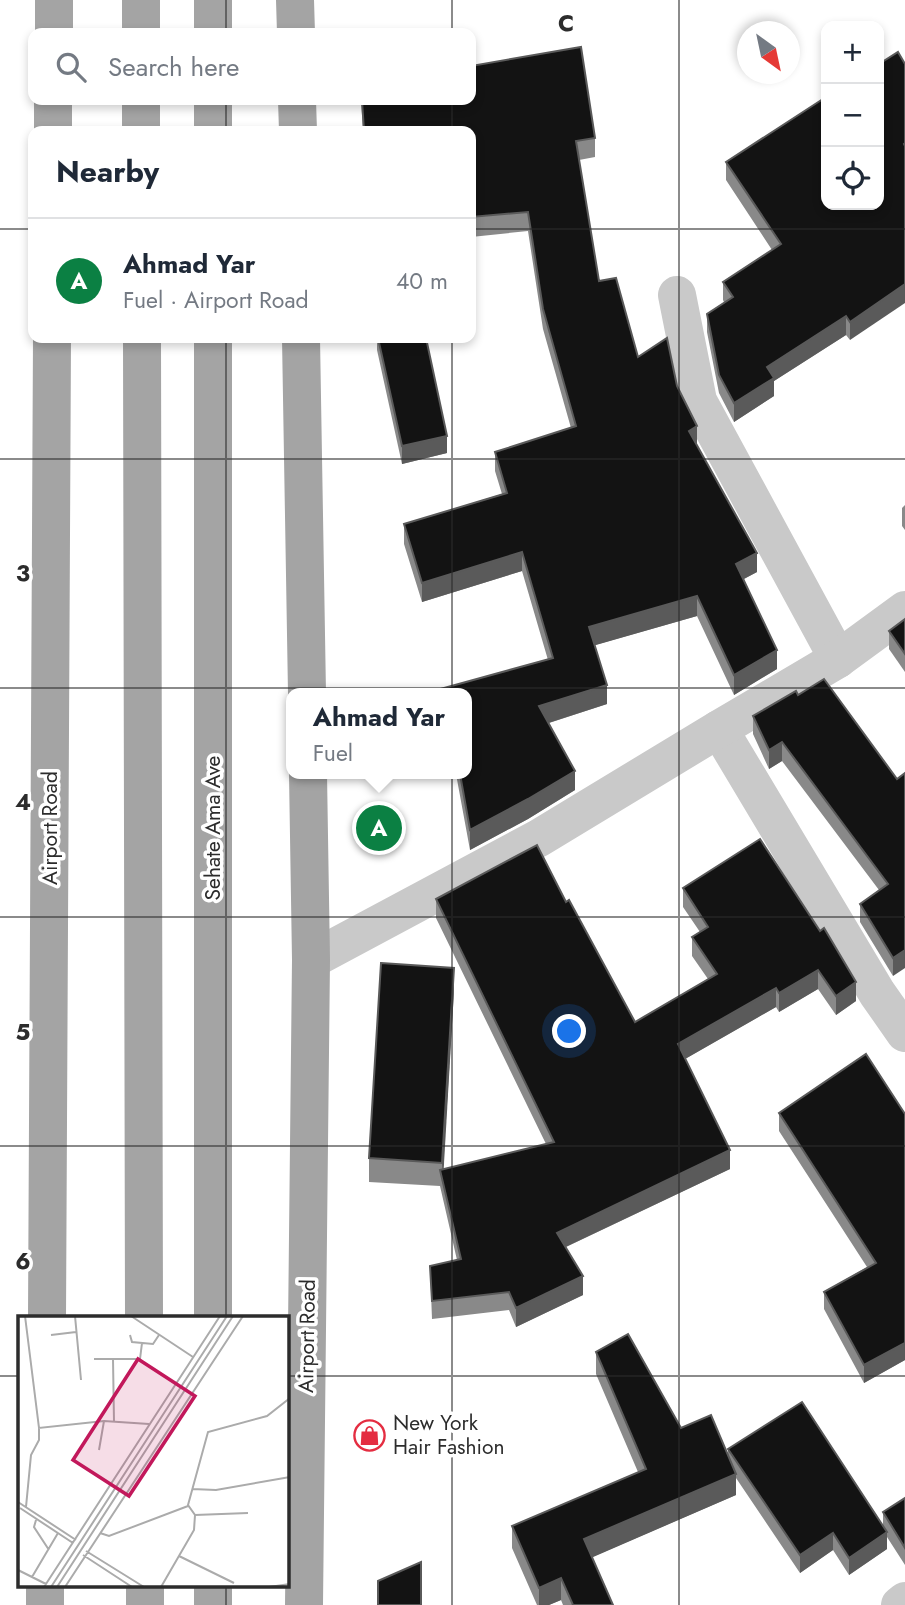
<!DOCTYPE html>
<meta charset="utf-8">
<style>
:root{--surface:#fff;--page:#f6f6f7;--text:#1f2937;--muted:#747a83;--line:#e0e1e3;--accent:#0b8043}
body{margin:0;font-family:Jost,sans-serif;background:var(--page);color:var(--text)}
.controls{position:absolute;right:21px;top:21px;display:grid;overflow:hidden;border-radius:14px;box-shadow:0 4px 10px #0003}
.controls button{width:63px;height:63px;display:grid;place-items:center;padding:0;border:0;border-bottom:2px solid var(--line);background:var(--surface);color:var(--text);font:35px sans-serif}
.compass{position:absolute;left:737px;top:21px;width:63px;height:63px;border-radius:50%;background:var(--surface);box-shadow:0 4px 10px #0003;rotate:147deg}
.you{position:absolute;left:570px;top:1032px;width:24px;height:24px;margin:-18px;border:5px solid #fff;border-radius:50%;background:#1a73e8;box-shadow:0 0 0 10px #1a73e833}
.badge{display:grid;place-items:center;width:46px;height:46px;border-radius:50%;background:var(--accent);color:#fff;font-size:23px;font-weight:700}
.pin{position:absolute;translate:-50% -50%;border:4px solid #fff;box-shadow:0 2px 7px #0006}
.popup{position:absolute;left:286px;top:688px;width:186px;height:91px;box-sizing:border-box;display:grid;place-content:center;border-radius:14px;background:var(--surface);filter:drop-shadow(0 2px 5px #0005);font-size:23px;white-space:nowrap;color:var(--muted)}
.popup b{font-size:26px;color:var(--text)}
.popup::after{content:'';position:absolute;left:50%;top:100%;margin-left:-14px;border:14px solid transparent;border-top-color:var(--surface)}
.list{margin:0;padding:0;list-style:none}
h2{display:flex;justify-content:space-between;align-items:center;height:91px;margin:0;padding:0 28px;font-size:30px}
h2 small{font-size:23px;font-weight:400;color:var(--muted)}
.list li{display:grid;grid-template-columns:46px 1fr auto;gap:21px;align-items:center;box-sizing:border-box;height:126px;padding:0 28px;border-top:2px solid var(--line)}
.list b{display:block;font-size:26px;white-space:nowrap}
.list p{margin:0;font-size:23px;white-space:nowrap;color:var(--muted)}
.list em{font-size:23px;font-style:normal;color:var(--muted)}
.icon{flex:none;width:38px;height:38px;fill:none;stroke:currentColor;stroke-width:2;stroke-linecap:round;stroke-linejoin:round}
.map{position:relative;flex:none;width:905px;height:1605px;overflow:hidden}
.search{position:absolute;background:var(--surface);box-shadow:0 4px 10px #0003;left:28px;top:28px;width:448px;height:77px;display:flex;align-items:center;gap:18px;box-sizing:border-box;padding:0 24px;border-radius:14px;color:var(--muted);font-size:26px}
.panel{position:absolute;background:var(--surface);box-shadow:0 4px 10px #0003;left:28px;top:126px;width:448px;height:217px;border-radius:14px}
.map>svg:first-child{display:block}
</style>
<div class="map">
<svg width="905" height="1605" viewBox="0 0 905 1605">
<rect width="100%" height="100%" fill="#fff"/>
<g fill="none" stroke-linecap="round" stroke-linejoin="round">
<g stroke="#c9c9c9" stroke-width="38">
<polyline points="677,295 698,401 838,659"/>
<polyline points="719,729 877,993 905,1033"/>
<polyline points="311,960 539,838 719,729 838,659 905,610"/>
<polyline points="900,1605 905,1601"/>
</g>
<g stroke="#a4a4a4" stroke-width="38">
<polyline points="141,0 141,33"/>
<polyline points="295,0 296,33"/>
<polyline points="54,33 54,0"/>
<polyline points="213,33 213,0"/>
<polyline points="141,100 141,131"/>
<polyline points="297,100 298,131"/>
<polyline points="53,131 53,100"/>
<polyline points="213,131 213,100"/>
<polyline points="142,338 144,1318"/>
<polyline points="301,338 307,693"/>
<polyline points="47,1318 52,338"/>
<polyline points="213,1318 213,338"/>
<polyline points="145,1586 145,1605"/>
<polyline points="45,1605 45,1586"/>
<polyline points="213,1605 213,1586"/>
<polyline points="304,1605 311,960 308,774"/>
</g>
</g>
<g fill="#898989">
<polygon points="361,100 471,100 595,138 595,157 579,160 599,281 638,357 677,386 697,446 757,572 744,579 777,669 734,695 697,616 595,645 607,704 549,723 575,790 528,819 470,850 456,774 466,774 548,660 522,571 422,602 404,544 404,524 502,494 495,471 495,452 571,428 543,329 528,231 471,237 471,131 363,131"/>
<polygon points="726,162 879,205 850,340 846,335 774,381 774,396 734,422 719,393 707,332 707,314 724,302 723,300 723,282 772,250 726,180"/>
<polygon points="377,338 426,338 447,453 402,464 377,350"/>
<polygon points="905,505 905,530 902,526 902,508"/>
<polygon points="905,619 905,672 889,649 889,631"/>
<polygon points="798,695 897,779 893,976 860,922 860,904 879,890 782,761 769,769 753,734 753,716"/>
<polygon points="760,839 856,1001 836,1015 818,989 779,1012 776,1007 685,1059 730,1169 566,1247 583,1295 516,1327 509,1310 432,1319 430,1266 457,1260 440,1186 369,1182 369,1158 454,991 443,1169 546,1144 436,918 436,899 566,902 635,1022 708,979 692,956 692,937 700,932 683,907 683,888"/>
<polygon points="779,1113 905,1114 905,1360 864,1383 824,1309 824,1292 867,1267 779,1131"/>
<polygon points="596,1352 681,1428 728,1456 728,1449 883,1525 883,1512 905,1498 905,1565 887,1537 887,1549 849,1575 833,1550 800,1573 736,1478 736,1495 592,1557 613,1605 563,1605 561,1600 549,1605 537,1605 512,1548 512,1526 638,1472 596,1374"/>
</g>
<g fill="#5a5a5a">
<polygon points="905,284 905,303 850,340 850,322"/>
<polygon points="846,316 846,335 774,381 774,396 734,422 734,403 767,367"/>
<polygon points="697,426 697,446 689,431"/>
<polygon points="447,436 447,453 402,464 402,446"/>
<polygon points="522,552 522,571 422,602 422,583"/>
<polygon points="757,553 757,572 736,583 736,564"/>
<polygon points="697,596 697,616 589,647 589,627"/>
<polygon points="777,650 777,669 734,695 734,675"/>
<polygon points="607,685 607,704 539,726 539,706"/>
<polygon points="782,742 782,761 769,769 769,750"/>
<polygon points="575,771 575,790 528,819 470,850 470,830"/>
<polygon points="905,950 905,968 893,976 893,958"/>
<polygon points="454,968 454,991 443,1181 442,1163"/>
<polygon points="818,970 818,989 779,1012 779,993"/>
<polygon points="856,982 856,1001 836,1015 836,996"/>
<polygon points="776,988 776,1007 678,1063 678,1044"/>
<polygon points="730,1150 730,1169 557,1251 557,1233"/>
<polygon points="583,1276 583,1295 516,1327 516,1308"/>
<polygon points="905,1343 905,1360 864,1383 864,1365"/>
<polygon points="736,1474 736,1495 584,1561 584,1539"/>
<polygon points="887,1532 887,1549 849,1575 849,1558"/>
<polygon points="833,1533 833,1550 800,1573 800,1555"/>
<polygon points="561,1578 561,1600 549,1605 539,1605 539,1588"/>
</g>
<g fill="#131313" stroke="#5a5a5a" stroke-width="2">
<polygon points="452,32 452,33 426,33"/>
<polygon points="581,47 595,138 576,141 599,281 616,278 638,357 667,338 677,386 697,426 689,431 757,553 736,564 777,650 734,675 697,596 589,627 607,685 539,706 575,771 528,799 470,830 460,774 466,774 466,693 426,693 553,658 522,552 422,583 404,524 507,493 495,452 576,426 543,309 528,212 471,217 471,131 364,131 362,100 471,100 471,66"/>
<polygon points="898,52 905,64 905,143 904,144 905,146 905,284 850,322 846,316 767,367 774,378 734,403 719,375 707,314 733,297 723,282 781,244 726,162 826,97 826,205 879,205 879,64"/>
<polygon points="378,338 426,338 447,436 402,446"/>
<polygon points="905,619 905,654 889,631"/>
<polygon points="824,679 897,779 905,773 905,950 893,958 860,904 888,884 782,742 769,750 753,716 796,691 798,695"/>
<polygon points="760,839 820,931 824,928 856,982 836,996 818,970 779,993 776,988 678,1044 730,1150 557,1233 583,1276 516,1308 509,1292 432,1301 430,1266 461,1259 440,1170 554,1142 436,899 537,845 566,902 569,900 635,1022 717,974 692,937 708,927 683,888"/>
<polygon points="381,963 454,968 442,1163 369,1158"/>
<polygon points="866,1054 905,1114 905,1343 864,1365 824,1292 876,1263 779,1113"/>
<polygon points="628,1334 681,1428 711,1415 736,1474 584,1539 613,1605 573,1605 561,1578 539,1588 512,1526 646,1469 596,1352"/>
<polygon points="802,1402 887,1532 849,1558 833,1533 800,1555 728,1449"/>
<polygon points="905,1498 905,1548 883,1512"/>
<polygon points="421,1562 421,1605 378,1605 378,1581"/>
</g>
<path fill="none" stroke="#2c2c2c" stroke-width="2" stroke-opacity="0.55" d="M226,0V33M452,0V33M679,0V1605M226,100V131M452,100V131M0,229H33M471,229H905M226,338V1318M452,338V1605M0,459H905M0,688H905M0,917H905M0,1146H905M0,1376H19M287,1376H905M226,1586V1605"/>
<defs>
<symbol id="shop-ring" viewBox="-11 -11 22 22"><circle r="9.5" fill="#fff" stroke="#e42d41" stroke-width="1.5"/><path d="M-5-2.5h2.3a2.7 3.5 0 0 1 5.4 0H5L5.5 6h-11ZM-1.5-2.5h3a1.5 2.3 0 0 0-3 0Z" fill="#e42d41"/></symbol>
</defs>
<g fill-rule="evenodd">
<use href="#shop-ring" x="352" y="1418" width="35" height="35"/>
</g>
<g text-anchor="middle" dominant-baseline="central" stroke-width="7" stroke-linejoin="round" paint-order="stroke">
<g font-size="21" fill="#2c2c2c" stroke="#fff">
<text transform="translate(50 828) rotate(-90)">Airport Road</text>
<text transform="translate(213 828) rotate(-90)">Sehate Ama Ave</text>
<text transform="translate(307 1336) rotate(-89)">Airport Road</text>
</g>
<g font-size="21" fill="#2c2c2c" stroke="#fff" text-anchor="start">
<text x="393" y="1423">New York<tspan x="393" dy="24">Hair Fashion</tspan></text>
</g>
</g>
<g transform="translate(18 1316)">
<rect width="271" height="271" fill="#fff"/>
<path fill="none" stroke="#ababab" stroke-width="2" d="M7,0L21,112L86,105L131,108M57,0L63,64M113,0L175,41M33,19L58,16M112,19L114,26L135,28L141,19M76,43H122L124,27M95,43L96,106M81,134L86,105M174,173L198,174L272,161M0,186L58,224M8,191L13,139L21,124V112M2,192L55,227M177,199L230,197M18,204L16,211L31,234M82,217L91,220L170,190M68,235L126,271M65,239L114,271M161,240L216,267M0,254L28,268M14,261L40,217M26,271L202,0M33,271L209,0M39,271L215,0M47,271L225,0M143,271L176,214L177,199L170,189L190,116L249,100L272,82M251,271L272,268"/>
<path fill="#c2185b" fill-opacity="0.15" stroke="#c2185b" stroke-width="3.5" d="M120,43L177,80L111,180L55,144Z"/>
<rect width="271" height="271" fill="none" stroke="#2c2c2c" stroke-width="3.5"/>
</g>
<g font-size="23" text-anchor="middle" font-weight="bold" fill="#2c2c2c" stroke="#fff" stroke-width="7" stroke-linejoin="round" paint-order="stroke">
<text x="566" y="31">C</text>
<text x="23" y="581">3</text>
<text x="23" y="810">4</text>
<text x="23" y="1040">5</text>
<text x="23" y="1269">6</text>
</g>
</svg>
<div class="controls">
<button>+</button>
<button>−</button>
<button><svg class="icon" aria-label="locate" viewBox="0 0 24 24"><circle cx="12" cy="12" r="6"/><path d="M12 2v4M12 18v4M2 12h4M18 12h4"/></svg></button>
</div>
<svg class="compass" viewBox="-18 -18 36 36"><path d="M0-13l5 13h-10z" fill="#e53935"/><path d="M0 13l5-13h-10z" fill="#747a83"/></svg>
<div class="you"></div>
<div class="pin badge" style="left:379px;top:828px">A</div>
<div class="popup"><b>Ahmad Yar</b>Fuel</div>
<div class="search"><svg class="icon" aria-label="search" viewBox="0 0 24 24"><circle cx="10" cy="10" r="6"/><path d="M15 15l6 6"/></svg>Search here</div>
<section class="panel">
<h2>Nearby<small></small></h2>
<ul class="list">
<li><span class="badge">A</span><div><b>Ahmad Yar</b><p>Fuel · Airport Road</p></div><em>40 m</em></li>
</ul>
</section>
</div>
